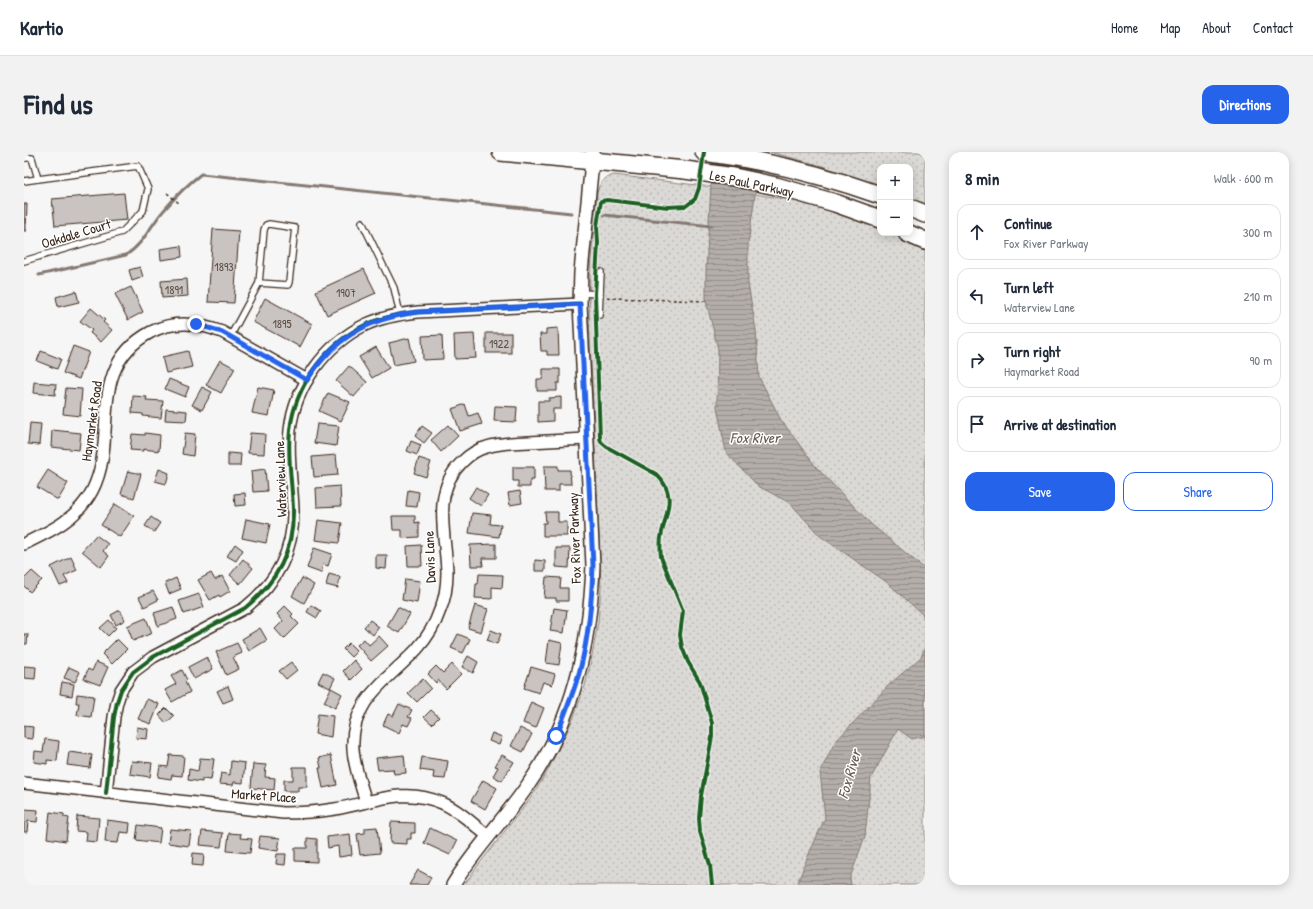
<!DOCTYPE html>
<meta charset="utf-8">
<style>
:root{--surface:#fff;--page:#f2f2f3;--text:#1f2937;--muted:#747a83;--line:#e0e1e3;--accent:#2563eb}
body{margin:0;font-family:"Patrick Hand",sans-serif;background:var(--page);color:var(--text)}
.controls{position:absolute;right:12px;top:12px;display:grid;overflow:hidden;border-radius:8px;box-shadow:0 2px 10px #0003}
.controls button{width:36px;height:36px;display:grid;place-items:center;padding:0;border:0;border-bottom:1px solid var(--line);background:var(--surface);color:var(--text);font:20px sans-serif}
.stop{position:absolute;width:12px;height:12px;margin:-9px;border:3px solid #2563eb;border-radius:50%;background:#fff}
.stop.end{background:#2563eb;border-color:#fff;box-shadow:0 1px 4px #0008}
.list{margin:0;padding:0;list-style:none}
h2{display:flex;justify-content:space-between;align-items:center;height:52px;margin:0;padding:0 16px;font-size:17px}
h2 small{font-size:13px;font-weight:400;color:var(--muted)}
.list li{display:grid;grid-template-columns:26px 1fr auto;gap:12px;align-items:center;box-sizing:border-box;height:56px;margin:0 8px 8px;padding:0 8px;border:1px solid var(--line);border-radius:12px}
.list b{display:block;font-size:15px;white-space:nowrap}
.list p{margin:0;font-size:13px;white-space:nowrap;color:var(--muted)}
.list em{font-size:13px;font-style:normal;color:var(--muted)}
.actions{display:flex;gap:8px;padding:12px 16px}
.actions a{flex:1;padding:9px 0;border:1px solid var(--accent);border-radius:12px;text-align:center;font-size:14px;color:var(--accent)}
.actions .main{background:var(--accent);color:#fff}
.icon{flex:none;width:22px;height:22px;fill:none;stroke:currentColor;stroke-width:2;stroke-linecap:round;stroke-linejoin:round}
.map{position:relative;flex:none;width:901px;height:733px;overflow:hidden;border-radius:12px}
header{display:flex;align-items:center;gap:24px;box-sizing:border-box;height:56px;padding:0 20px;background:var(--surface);border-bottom:1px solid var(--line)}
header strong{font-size:19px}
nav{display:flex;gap:22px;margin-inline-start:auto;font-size:14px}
.intro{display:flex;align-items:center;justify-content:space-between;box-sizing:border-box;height:96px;padding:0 24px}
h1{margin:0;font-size:28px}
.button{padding:10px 18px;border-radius:12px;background:var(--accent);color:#fff;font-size:14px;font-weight:700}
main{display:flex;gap:24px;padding:0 24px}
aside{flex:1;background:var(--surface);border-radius:12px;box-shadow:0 2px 10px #0003}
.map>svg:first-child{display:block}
</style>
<header>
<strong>Kartio</strong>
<nav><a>Home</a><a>Map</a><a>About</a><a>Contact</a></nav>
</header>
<div class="intro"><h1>Find us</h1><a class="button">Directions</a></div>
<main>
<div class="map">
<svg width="901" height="733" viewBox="0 0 901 733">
<defs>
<pattern id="park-dots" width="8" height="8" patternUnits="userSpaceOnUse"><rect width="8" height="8" fill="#dbd9d6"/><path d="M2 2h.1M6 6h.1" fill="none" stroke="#bdbab7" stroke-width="1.8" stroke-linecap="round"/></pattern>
<pattern id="water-rules" width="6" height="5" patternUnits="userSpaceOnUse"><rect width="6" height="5" fill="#b4aeaa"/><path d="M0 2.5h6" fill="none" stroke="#948e8a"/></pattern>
</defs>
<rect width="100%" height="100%" fill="#f7f6f6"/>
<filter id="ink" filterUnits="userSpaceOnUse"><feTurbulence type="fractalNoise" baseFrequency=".025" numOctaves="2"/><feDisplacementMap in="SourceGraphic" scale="8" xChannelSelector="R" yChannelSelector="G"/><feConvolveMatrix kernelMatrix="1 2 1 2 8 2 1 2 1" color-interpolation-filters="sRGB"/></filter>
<g filter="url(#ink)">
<g fill="url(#park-dots)" stroke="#8b827a">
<polygon points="746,0 901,0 901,52 886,46 886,15 856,15 856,34 798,14"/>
<path d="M590,23L697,36L783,51L806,58L856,77V81H867L901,95V733H440L455,712L506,647L523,620L549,567L561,534L567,509L574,470L577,437L575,383L565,166L566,118L573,41C576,30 579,26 590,23Z"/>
</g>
<g fill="url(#water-rules)" stroke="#847972">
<polygon points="689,0 737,0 724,93 724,132 732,178 735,225 757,268 792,315 847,372 901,417 901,471 899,463 864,431 796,384 766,351 734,334 702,300 693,255 694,197 682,149 682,118"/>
<polygon points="901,495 901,584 888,587 874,577 847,626 841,684 826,726 827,733 773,733 781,711 801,666 796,620 811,590 866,532 897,505"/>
</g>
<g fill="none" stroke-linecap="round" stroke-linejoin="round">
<g stroke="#847972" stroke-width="3">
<polyline points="580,63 688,74"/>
<path d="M15,123L102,103C120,92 127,72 141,57C152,44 164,32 177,22L547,61"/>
</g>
</g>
<g fill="#c9c3c1" stroke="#3b2a1e">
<polygon points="100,41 103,68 31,74 28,47"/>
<polygon points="0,52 3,52 2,79 0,79"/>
<polygon points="189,77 215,79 210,151 184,150"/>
<polygon points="157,94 158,105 137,108 136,97"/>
<polygon points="116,115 119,125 108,129 105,118"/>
<polygon points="340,117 352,141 303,163 292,139"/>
<polygon points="163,127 164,144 138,146 137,129"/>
<polygon points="107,135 119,160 104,168 91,142"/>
<polygon points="52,139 55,150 34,155 32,145"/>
<polygon points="241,146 288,172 276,195 229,170"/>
<polygon points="67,156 81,168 79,170 88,178 77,190 66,181 68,178 56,169"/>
<polygon points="534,176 535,203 523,203 523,199 517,199 516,182 522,182 522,177"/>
<rect x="462" y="181" width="25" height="20"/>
<polygon points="450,182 452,206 431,207 430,183"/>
<polygon points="418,183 419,207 399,208 398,184"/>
<polygon points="385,186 390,209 370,213 365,191"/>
<polygon points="49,194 65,200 55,227 39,221"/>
<polygon points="352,195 365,216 348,226 335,205"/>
<polygon points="17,199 37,207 33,217 13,209"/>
<polygon points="164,199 168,215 142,221 138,205"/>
<polygon points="196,208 211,216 197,241 182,233"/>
<polygon points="325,214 343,230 330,245 312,229"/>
<polygon points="519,217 536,217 536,231 533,231 533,239 513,239 513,227 519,227"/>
<polygon points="145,227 165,235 161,245 141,237"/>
<polygon points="10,230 32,232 31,243 9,241"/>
<polygon points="178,235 188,240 178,258 168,253"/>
<polygon points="234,235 250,238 245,264 228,261"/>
<polygon points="42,236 58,237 56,264 39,262"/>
<polygon points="304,241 326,250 317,269 295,259"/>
<polygon points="109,244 123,245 122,248 139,249 137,266 119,264 119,262 108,261"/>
<polygon points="537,245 537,257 529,257 529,269 514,270 514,249 525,249 525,246"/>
<polygon points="441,252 445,264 454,261 458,272 436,279 428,257"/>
<polygon points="471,254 493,255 492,270 470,269"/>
<polygon points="142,257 163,259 162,269 141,268"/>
<polygon points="6,271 17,272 15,293 4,292"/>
<polygon points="293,272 315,274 312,294 290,291"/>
<polygon points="424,273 434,284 417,300 407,288"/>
<polygon points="398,274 408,281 400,291 391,284"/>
<polygon points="28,278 57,281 55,298 27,295"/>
<polygon points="121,281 136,283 135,299 119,297 119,299 106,298 108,282 121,283"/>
<polygon points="161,281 171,282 169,304 158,302"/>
<polygon points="226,281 241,282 240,302 224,301"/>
<polygon points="387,289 397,293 393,303 383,299"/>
<polygon points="204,301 217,302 216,314 204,314"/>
<polygon points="312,303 314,323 290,325 288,305"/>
<polygon points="395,306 407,310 402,325 390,321"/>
<polygon points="520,314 534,314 534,318 546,318 547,332 535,332 535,339 521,339"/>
<polygon points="489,315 510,315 510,328 506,328 506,335 494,335 494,329 489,329"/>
<polygon points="135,317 145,321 142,332 131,329"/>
<polygon points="241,317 243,339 229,340 227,319"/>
<polygon points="24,318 44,331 34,348 13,335"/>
<polygon points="104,319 117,322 110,346 97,342"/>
<polygon points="316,334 317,354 293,355 292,336"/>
<polygon points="452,335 464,343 457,354 445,346"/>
<polygon points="384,338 395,340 393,355 382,354"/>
<polygon points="496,339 498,351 486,353 484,341"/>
<polygon points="221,341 222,353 211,354 210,342"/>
<polygon points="91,352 110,364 96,385 77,373"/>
<polygon points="521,360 534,360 534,370 543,370 543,384 519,384 519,371 522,371"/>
<polygon points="448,361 467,363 466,372 477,373 475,385 445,381"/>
<polygon points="368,364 391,364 391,371 395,370 395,385 378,386 378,378 369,378"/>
<polygon points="127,365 136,371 130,380 121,374"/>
<polygon points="222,367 246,372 242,391 218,386"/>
<polygon points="294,368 318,371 315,391 291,388"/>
<polygon points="72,383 84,392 79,399 85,404 77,415 58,399"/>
<polygon points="211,392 219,398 212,409 203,404"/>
<polygon points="472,392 472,406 458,406 459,414 447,414 446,393"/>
<polygon points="397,393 398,414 384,414 383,394"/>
<polygon points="290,396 308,402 304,414 299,412 297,421 283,416"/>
<polygon points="532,396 546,396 545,416 532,415"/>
<polygon points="352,403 363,403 362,417 352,416"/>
<polygon points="47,405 53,418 40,424 44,431 36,434 27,415"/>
<polygon points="219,407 229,416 216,432 206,423"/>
<polygon points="511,408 521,409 521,419 511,419"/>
<polygon points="8,419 18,428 6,440 0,434 0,427"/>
<polygon points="187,421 191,428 198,424 206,439 196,445 195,443 186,448 174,428"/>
<polygon points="305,422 316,425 314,436 302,433"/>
<polygon points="455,422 479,423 478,436 468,435 468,447 451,446 452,432 454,432"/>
<polygon points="522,425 537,426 536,436 544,436 544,449 532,449 532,446 520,446"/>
<polygon points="152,426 157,437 145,442 141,431"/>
<polygon points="278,426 290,433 280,451 268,444"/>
<polygon points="381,427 396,429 393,451 378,448"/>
<polygon points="129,439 134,448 120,455 115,445"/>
<polygon points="175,442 180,455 160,462 155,449"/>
<polygon points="287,453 297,459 293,466 283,460"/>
<polygon points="451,453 464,457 457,480 444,476"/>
<polygon points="261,454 269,462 267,464 275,472 260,487 251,477 259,469 253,462"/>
<polygon points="149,455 153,467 134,474 130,461"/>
<polygon points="374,455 386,462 375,481 363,474"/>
<polygon points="530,456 543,458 540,481 526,479"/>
<polygon points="96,458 101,468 92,473 87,463"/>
<polygon points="122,466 128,481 109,489 103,474"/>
<polygon points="85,468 92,476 84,484 76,476"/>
<polygon points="346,468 355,475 349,483 340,475"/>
<polygon points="236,476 243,488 225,499 218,487"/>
<polygon points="467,478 477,482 473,492 463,488"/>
<polygon points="0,482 4,482 3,492 0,492"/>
<polygon points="434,482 446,487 439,501 427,496"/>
<polygon points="355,484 364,494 347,509 333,493 340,487 345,493"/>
<polygon points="93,487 103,497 88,512 78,502"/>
<polygon points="525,488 538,491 535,513 522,511"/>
<polygon points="213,491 218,501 209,505 215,517 202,523 192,500"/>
<polygon points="325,491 333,499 327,505 319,497"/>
<polygon points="444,504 454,510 449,521 438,515"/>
<polygon points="183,505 189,517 170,527 164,515"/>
<polygon points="330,508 338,517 327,528 319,519"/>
<polygon points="72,510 84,515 76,533 60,527 64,517 68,519"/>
<polygon points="267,510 273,518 262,527 255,519"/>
<polygon points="428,512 437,522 422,537 414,528 412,531 404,522 412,514 419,521"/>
<polygon points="0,514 12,515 11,527 0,526"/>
<polygon points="45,515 56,520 51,530 40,526"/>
<polygon points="507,515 531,522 528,533 519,530 515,541 500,536"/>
<polygon points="158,518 163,528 161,530 166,540 148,550 141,538 152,532 147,524"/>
<polygon points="299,520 311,526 306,536 294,530"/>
<polygon points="399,527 407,536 393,550 384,541"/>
<polygon points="38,530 50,532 48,544 36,542"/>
<polygon points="204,534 209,547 199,551 193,539"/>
<polygon points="307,536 318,542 311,556 300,550"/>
<polygon points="53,542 70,544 67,565 53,563 55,551 52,551"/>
<polygon points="123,547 135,552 127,572 114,567"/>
<polygon points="507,550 520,556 512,576 499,571"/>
<polygon points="375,552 388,558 384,565 388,566 384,574 379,572 375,581 359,573 364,562 369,564"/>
<polygon points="142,556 150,564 142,571 135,563"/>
<polygon points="407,558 415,565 408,572 400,565"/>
<polygon points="294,562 309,564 307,585 291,582"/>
<polygon points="0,574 9,575 8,587 0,586"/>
<polygon points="113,575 124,577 123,587 112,586"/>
<polygon points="496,576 508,582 499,600 487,594"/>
<polygon points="468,581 478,585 475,593 465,589"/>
<polygon points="21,587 35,589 33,609 23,608 23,612 10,610 11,599 19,600"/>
<polygon points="45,600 68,603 66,616 43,613"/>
<polygon points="146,603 160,604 158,624 148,623 147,627 134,625 136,614 144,615"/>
<polygon points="307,603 313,633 299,636 295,616 297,616 295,606"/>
<polygon points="380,603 382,621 370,622 369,617 354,618 352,606"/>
<polygon points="478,603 490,610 478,629 469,624 474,615 471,614"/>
<polygon points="398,605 424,609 421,627 409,626 410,620 396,618"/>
<polygon points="176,606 190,607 187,628 178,627 178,630 164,628 165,617 174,619"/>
<polygon points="108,609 128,611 126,625 106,622"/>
<polygon points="207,609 221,611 219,631 210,630 209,633 195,632 197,621 206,623"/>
<polygon points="229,612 242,613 241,625 251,626 250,638 227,636"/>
<polygon points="269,615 283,615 283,635 274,635 274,639 260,639 260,628 269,628"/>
<polygon points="459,628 473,636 461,657 447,649"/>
<polygon points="0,657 14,658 13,670 4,669 3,680 0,680"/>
<polygon points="26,660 40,662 40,665 45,666 42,689 23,686"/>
<polygon points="53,664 75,666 73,690 62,689 63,680 52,679"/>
<polygon points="83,668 106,671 105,681 96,680 94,691 81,690"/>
<polygon points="367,670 391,671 391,681 387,681 387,687 383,687 383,692 366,691"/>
<polygon points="114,673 137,676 135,691 112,688"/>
<polygon points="353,675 356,701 336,703 333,682 341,681 341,676"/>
<polygon points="406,676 433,689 426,703 400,691"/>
<polygon points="146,677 167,679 165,694 144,691"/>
<polygon points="178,679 199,681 197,695 176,693"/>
<polygon points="205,681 217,682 216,686 228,687 226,701 203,699"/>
<polygon points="326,682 328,703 315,705 314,694 304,696 303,685"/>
<polygon points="236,684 256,686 254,699 234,696"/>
<polygon points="283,686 293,687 293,710 271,709 271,696 283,696"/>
<polygon points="169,701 180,702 179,714 168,713"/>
<polygon points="253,702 262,702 261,713 252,712"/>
<polygon points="394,718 407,725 403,733 385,733"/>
</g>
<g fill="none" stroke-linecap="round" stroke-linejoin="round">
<defs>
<g id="service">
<polyline points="0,6 8,6 14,27 114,14 124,37 119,59 98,80 0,109"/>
<polyline points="0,29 14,27"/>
<polyline points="338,70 370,136 376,162"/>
<polyline points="557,141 575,142"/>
<polyline points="575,163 577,120"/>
<polyline points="206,185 235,131 264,133 265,130 271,76 245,72 242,73 240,78 235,131"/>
</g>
<g id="minor">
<path d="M0,392C27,379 53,367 68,339C96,285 60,216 127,180C151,168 174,171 198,180L283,228"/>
<path d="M0,631L259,661C276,661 293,660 311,657C348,651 379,634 418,651C435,658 450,673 465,685"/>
<path d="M82,641L90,565L93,550L97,538L109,520L129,505L221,456C253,430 270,399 269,357C268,330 263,304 266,278C271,234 302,192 341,173C358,165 376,162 394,160L556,152"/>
<path d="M342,650C337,633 330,615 329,597C326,548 364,528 393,497C403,486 411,473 416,458C421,447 423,432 423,420C422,383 407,340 438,310C444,304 454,297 463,295C477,290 491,291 505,290C524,289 543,288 562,287"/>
</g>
<path id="tertiary" d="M429,733C450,698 479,669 502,636C549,570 566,493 569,413L556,152L557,120L569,0"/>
<g id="primary">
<polyline points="477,0 661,18 710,25 752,34 811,51 856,67"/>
<path d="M680,0C740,8 799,23 856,43"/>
<polyline points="886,56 901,62"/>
<polyline points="883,81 901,89"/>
</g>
</defs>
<use href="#service" stroke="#3b2a1e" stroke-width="8"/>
<use href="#minor" stroke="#3b2a1e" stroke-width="14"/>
<use href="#tertiary" stroke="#3b2a1e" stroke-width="16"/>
<use href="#primary" stroke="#3b2a1e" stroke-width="20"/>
<g stroke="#3b2a1e" stroke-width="1.5" stroke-dasharray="3 3" stroke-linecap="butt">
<polyline points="143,41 156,52"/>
<polyline points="583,145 587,146 682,149"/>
</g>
<use href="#service" stroke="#fff" stroke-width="5.5"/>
<use href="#minor" stroke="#fff" stroke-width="11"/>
<use href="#tertiary" stroke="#fff" stroke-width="13"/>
<use href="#primary" stroke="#fff" stroke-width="17"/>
<defs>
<g id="cycleway">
<path d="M680,0L675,36L671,47L662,54L644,55L583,48L577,49L573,74L574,91L571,142L576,286L577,290L583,295L632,322C652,341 644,357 638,380C636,388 636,396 637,405L659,459L656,483L658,495L664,510L676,530L688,571V585L677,644L675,666L676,680L686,713L688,733"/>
<path d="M82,641L90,565L93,550L97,538L109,520L129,505L221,456C253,430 270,399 269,357C268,330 263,304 266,278C271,234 302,192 341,173C358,165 376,162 394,160L556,152"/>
</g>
</defs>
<use href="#cycleway" stroke="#fff" stroke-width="6"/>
<use href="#cycleway" stroke="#1b5e20" stroke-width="4"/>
</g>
</g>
<g fill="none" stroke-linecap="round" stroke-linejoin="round" filter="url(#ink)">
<path stroke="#2563eb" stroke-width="5" d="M172,172L198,180L283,228C310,186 344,166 394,160L556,152L569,413C568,447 565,481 557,514C551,538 541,561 532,584"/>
</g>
<g text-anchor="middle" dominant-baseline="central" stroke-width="3" stroke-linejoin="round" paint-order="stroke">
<g font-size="12" fill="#5e5047">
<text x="200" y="114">1893</text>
<text x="150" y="137">1891</text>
<text x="322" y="140">1907</text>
<text x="258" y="171">1895</text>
<text x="475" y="191">1922</text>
</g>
<g font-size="14" fill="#3b2a1e" stroke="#fff">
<text transform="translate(728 31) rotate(12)">Les Paul Parkway</text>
<text transform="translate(52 81) rotate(-17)">Oakdale Court</text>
<text transform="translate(67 269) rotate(-82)">Haymarket Road</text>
<text transform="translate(256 327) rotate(-92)">Waterview Lane</text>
<text transform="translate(550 386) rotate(-92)">Fox River Parkway</text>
<text transform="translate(405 405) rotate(-92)">Davis Lane</text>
<text transform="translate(240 643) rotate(4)">Market Place</text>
</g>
<g font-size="15" font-style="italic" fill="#65584f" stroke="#fff">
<text x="731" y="285">Fox River</text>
<text transform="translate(825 622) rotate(-74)">Fox River</text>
</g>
</g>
</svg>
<div class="controls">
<button>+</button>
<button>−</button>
</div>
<div class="stop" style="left:532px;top:584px"></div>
<div class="stop end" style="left:172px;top:172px"></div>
</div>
<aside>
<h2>8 min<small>Walk · 600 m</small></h2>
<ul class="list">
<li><svg class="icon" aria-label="ahead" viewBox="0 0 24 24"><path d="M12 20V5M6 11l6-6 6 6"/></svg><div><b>Continue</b><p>Fox River Parkway</p></div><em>300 m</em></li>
<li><svg class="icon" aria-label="left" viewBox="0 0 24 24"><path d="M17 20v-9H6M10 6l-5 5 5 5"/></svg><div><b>Turn left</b><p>Waterview Lane</p></div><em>210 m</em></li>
<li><svg class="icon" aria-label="right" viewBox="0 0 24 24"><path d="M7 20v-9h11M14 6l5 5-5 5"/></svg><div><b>Turn right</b><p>Haymarket Road</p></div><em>90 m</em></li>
<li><svg class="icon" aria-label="arrive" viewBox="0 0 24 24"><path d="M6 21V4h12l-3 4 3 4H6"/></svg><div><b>Arrive at destination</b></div></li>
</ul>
<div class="actions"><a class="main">Save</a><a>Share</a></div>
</aside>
</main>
